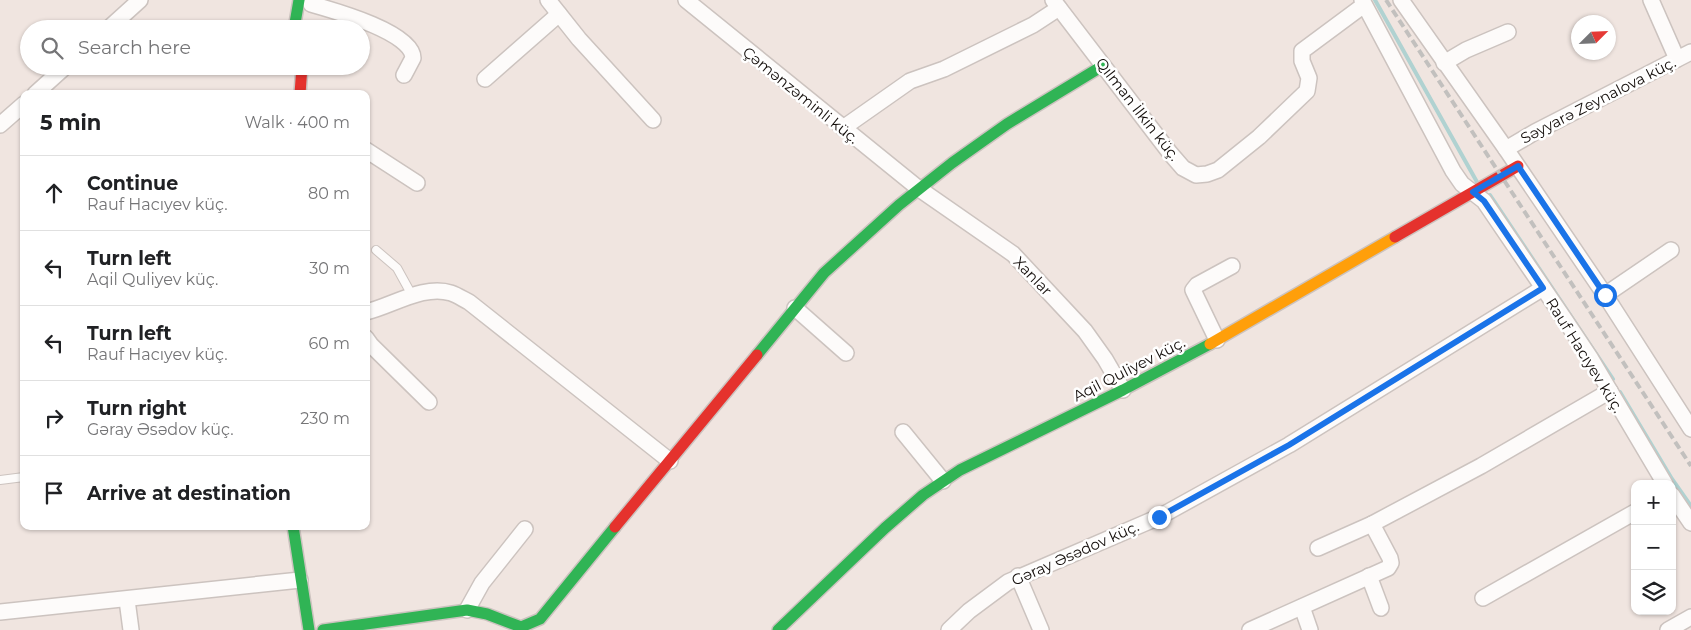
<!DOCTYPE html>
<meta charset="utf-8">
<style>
:root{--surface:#fff;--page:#f6f6f6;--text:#202124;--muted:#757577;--line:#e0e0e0}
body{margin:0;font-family:Montserrat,sans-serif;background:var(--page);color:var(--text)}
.controls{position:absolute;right:15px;bottom:15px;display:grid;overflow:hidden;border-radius:10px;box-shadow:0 1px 4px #0004}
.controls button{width:45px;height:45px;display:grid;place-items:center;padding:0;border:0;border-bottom:1px solid var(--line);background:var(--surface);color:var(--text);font:25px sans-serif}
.compass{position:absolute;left:1571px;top:15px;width:45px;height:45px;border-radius:50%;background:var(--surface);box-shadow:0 1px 4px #0004;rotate:66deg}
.stop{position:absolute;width:15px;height:15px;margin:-11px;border:4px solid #1a73e8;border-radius:50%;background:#fff}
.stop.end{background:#1a73e8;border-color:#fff;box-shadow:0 1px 5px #0008}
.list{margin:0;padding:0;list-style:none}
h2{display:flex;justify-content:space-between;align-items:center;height:65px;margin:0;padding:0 20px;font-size:21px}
h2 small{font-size:16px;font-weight:400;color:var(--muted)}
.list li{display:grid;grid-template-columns:32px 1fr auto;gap:15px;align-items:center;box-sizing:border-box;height:75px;padding:0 20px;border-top:1px solid var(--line)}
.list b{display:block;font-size:19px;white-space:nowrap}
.list p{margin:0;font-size:16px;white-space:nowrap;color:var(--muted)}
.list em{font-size:16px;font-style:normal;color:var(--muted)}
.icon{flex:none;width:28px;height:28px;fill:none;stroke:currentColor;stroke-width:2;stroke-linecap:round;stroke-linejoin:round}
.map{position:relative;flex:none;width:1691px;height:630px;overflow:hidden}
.search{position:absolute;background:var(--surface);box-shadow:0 1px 4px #0004;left:20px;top:20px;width:350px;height:55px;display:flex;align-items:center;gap:12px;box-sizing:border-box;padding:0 18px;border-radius:28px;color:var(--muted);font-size:19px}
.panel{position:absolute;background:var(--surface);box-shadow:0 1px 4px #0004;left:20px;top:90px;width:350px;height:440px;border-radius:10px}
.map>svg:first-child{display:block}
</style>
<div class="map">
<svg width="1691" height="630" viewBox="0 0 1691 630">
<rect width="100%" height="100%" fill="#f0e5e0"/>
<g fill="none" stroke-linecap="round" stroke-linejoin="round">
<g stroke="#b0d2d1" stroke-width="4">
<polyline points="1375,0 1477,182"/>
<polyline points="1490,195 1613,379"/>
<polyline points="1620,392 1672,479 1691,506"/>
</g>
<defs>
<g id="lane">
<polyline points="376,250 397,268 413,297"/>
<polyline points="0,480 24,477"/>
</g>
<g id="street">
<polyline points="548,0 579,39 653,120"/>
<polyline points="686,0 918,188 1013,254 1085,331 1105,359 1123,390"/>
<polyline points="1053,0 1170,153 1183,168 1196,175 1207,174 1218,170 1259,137 1307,91 1309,78 1302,61 1302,51 1364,5"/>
<polyline points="1362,0 1453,171 1462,184 1484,201 1565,320 1591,359 1665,484"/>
<polyline points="1401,0 1506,149 1605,295 1691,429"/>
<polyline points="1651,0 1677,59"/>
<path d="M311,4C332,10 413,32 413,58L404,75"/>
<polyline points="108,29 140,0"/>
<polyline points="1444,63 1466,50 1508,32"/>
<polyline points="485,79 559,14"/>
<polyline points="35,94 66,66"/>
<polyline points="0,125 24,104"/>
<polyline points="843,128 910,81 944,69 1033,25 1059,8"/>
<polyline points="1506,149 1535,132 1691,52"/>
<polyline points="366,150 417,183"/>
<polyline points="1605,295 1671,250"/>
<polyline points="795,308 846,353"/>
<path d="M366,312C392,306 424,284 451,293C457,295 463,299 469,302L670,461"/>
<polyline points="366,338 371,345 429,402"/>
<polyline points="1217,340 1193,290 1197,285 1232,266"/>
<polyline points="903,432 943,481"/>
<polyline points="1672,495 1691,523"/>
<polyline points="1318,548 1372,524"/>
<polyline points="1018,576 1041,630"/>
<polyline points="1369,576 1381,608"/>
<polyline points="1483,598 1635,512"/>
<polyline points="127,600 131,630"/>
<polyline points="1302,607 1310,630"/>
<polyline points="467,610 482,583 525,529"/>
<polyline points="0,612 300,580"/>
<polyline points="949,630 969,611 1008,582 1159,517 1289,445 1543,288"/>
<polyline points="1250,630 1388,568 1391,563 1390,558 1372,524 1481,466 1610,391"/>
<polyline points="1668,630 1691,617"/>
</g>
<g id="fast">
<polyline points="294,29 299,0"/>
<polyline points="757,355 824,273 899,205 952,163 1007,124 1104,65"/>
<polyline points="293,526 309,630"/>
<polyline points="323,630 467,610 487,614 521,627 540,619 615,527"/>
<polyline points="778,630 885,528 923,495 960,470 1123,390 1210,344"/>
</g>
<polyline id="slow" points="1210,344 1395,237"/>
<g id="jam">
<polyline points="300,94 302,66"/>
<polyline points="1395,237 1518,166"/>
<polyline points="615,527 757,355"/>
</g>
</defs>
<use href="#lane" stroke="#ccc3bf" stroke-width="10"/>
<use href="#street" stroke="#ccc3bf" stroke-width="18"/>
<use href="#fast" stroke="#ccc3bf" stroke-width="14"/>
<use href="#slow" stroke="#ccc3bf" stroke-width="14"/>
<use href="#jam" stroke="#ccc3bf" stroke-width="14"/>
<use href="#lane" stroke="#fdfbfa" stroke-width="8"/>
<use href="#street" stroke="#fdfbfa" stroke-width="15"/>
<use href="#fast" stroke="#30b455" stroke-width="11"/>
<use href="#slow" stroke="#ff9f0a" stroke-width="11"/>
<use href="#jam" stroke="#e5322d" stroke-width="11"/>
<polyline stroke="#c2c0be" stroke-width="4" stroke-dasharray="8 4" stroke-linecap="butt" points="1386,0 1691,466"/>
</g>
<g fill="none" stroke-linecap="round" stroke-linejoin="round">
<polyline stroke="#1a73e8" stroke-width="6" points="1159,517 1289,445 1543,288 1484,201 1473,192 1518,166 1605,295"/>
</g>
<g text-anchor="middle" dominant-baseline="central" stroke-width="5" stroke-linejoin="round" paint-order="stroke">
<g font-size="15" fill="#130d0a" stroke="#fff">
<text transform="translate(801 95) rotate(39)">Çəmənzəminli küç.</text>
<text transform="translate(1598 100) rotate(-27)">Səyyarə Zeynalova küç.</text>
<text transform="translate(1138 109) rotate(52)">Qılman İlkin küç.</text>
<text transform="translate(1033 276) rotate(46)">Xanlar</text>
<text transform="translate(1585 355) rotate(58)">Rauf Hacıyev küç.</text>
<text transform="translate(1129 369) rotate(-27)">Aqil Quliyev küç.</text>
<text transform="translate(1075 553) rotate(-24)">Gəray Əsədov küç.</text>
</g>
</g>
</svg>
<div class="controls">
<button>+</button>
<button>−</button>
<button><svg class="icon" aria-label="layers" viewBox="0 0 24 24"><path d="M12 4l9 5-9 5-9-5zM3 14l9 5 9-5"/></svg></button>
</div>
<svg class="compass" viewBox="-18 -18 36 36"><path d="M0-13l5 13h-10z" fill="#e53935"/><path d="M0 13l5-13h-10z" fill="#757577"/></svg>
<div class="stop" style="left:1605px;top:295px"></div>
<div class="stop end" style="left:1159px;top:517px"></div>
<div class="search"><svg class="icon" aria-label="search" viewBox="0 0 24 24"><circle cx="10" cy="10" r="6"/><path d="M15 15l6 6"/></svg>Search here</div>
<section class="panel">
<h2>5 min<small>Walk · 400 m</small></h2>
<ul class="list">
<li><svg class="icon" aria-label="ahead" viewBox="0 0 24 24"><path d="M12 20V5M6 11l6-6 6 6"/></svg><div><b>Continue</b><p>Rauf Hacıyev küç.</p></div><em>80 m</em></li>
<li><svg class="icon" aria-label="left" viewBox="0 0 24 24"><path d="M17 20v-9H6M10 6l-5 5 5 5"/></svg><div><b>Turn left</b><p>Aqil Quliyev küç.</p></div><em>30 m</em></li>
<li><svg class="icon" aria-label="left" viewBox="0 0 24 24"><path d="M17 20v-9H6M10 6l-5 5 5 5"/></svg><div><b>Turn left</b><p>Rauf Hacıyev küç.</p></div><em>60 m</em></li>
<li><svg class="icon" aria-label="right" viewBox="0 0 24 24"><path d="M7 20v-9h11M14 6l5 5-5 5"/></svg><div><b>Turn right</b><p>Gəray Əsədov küç.</p></div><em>230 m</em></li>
<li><svg class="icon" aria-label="arrive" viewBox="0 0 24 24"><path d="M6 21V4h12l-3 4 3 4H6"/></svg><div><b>Arrive at destination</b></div></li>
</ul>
</section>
</div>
